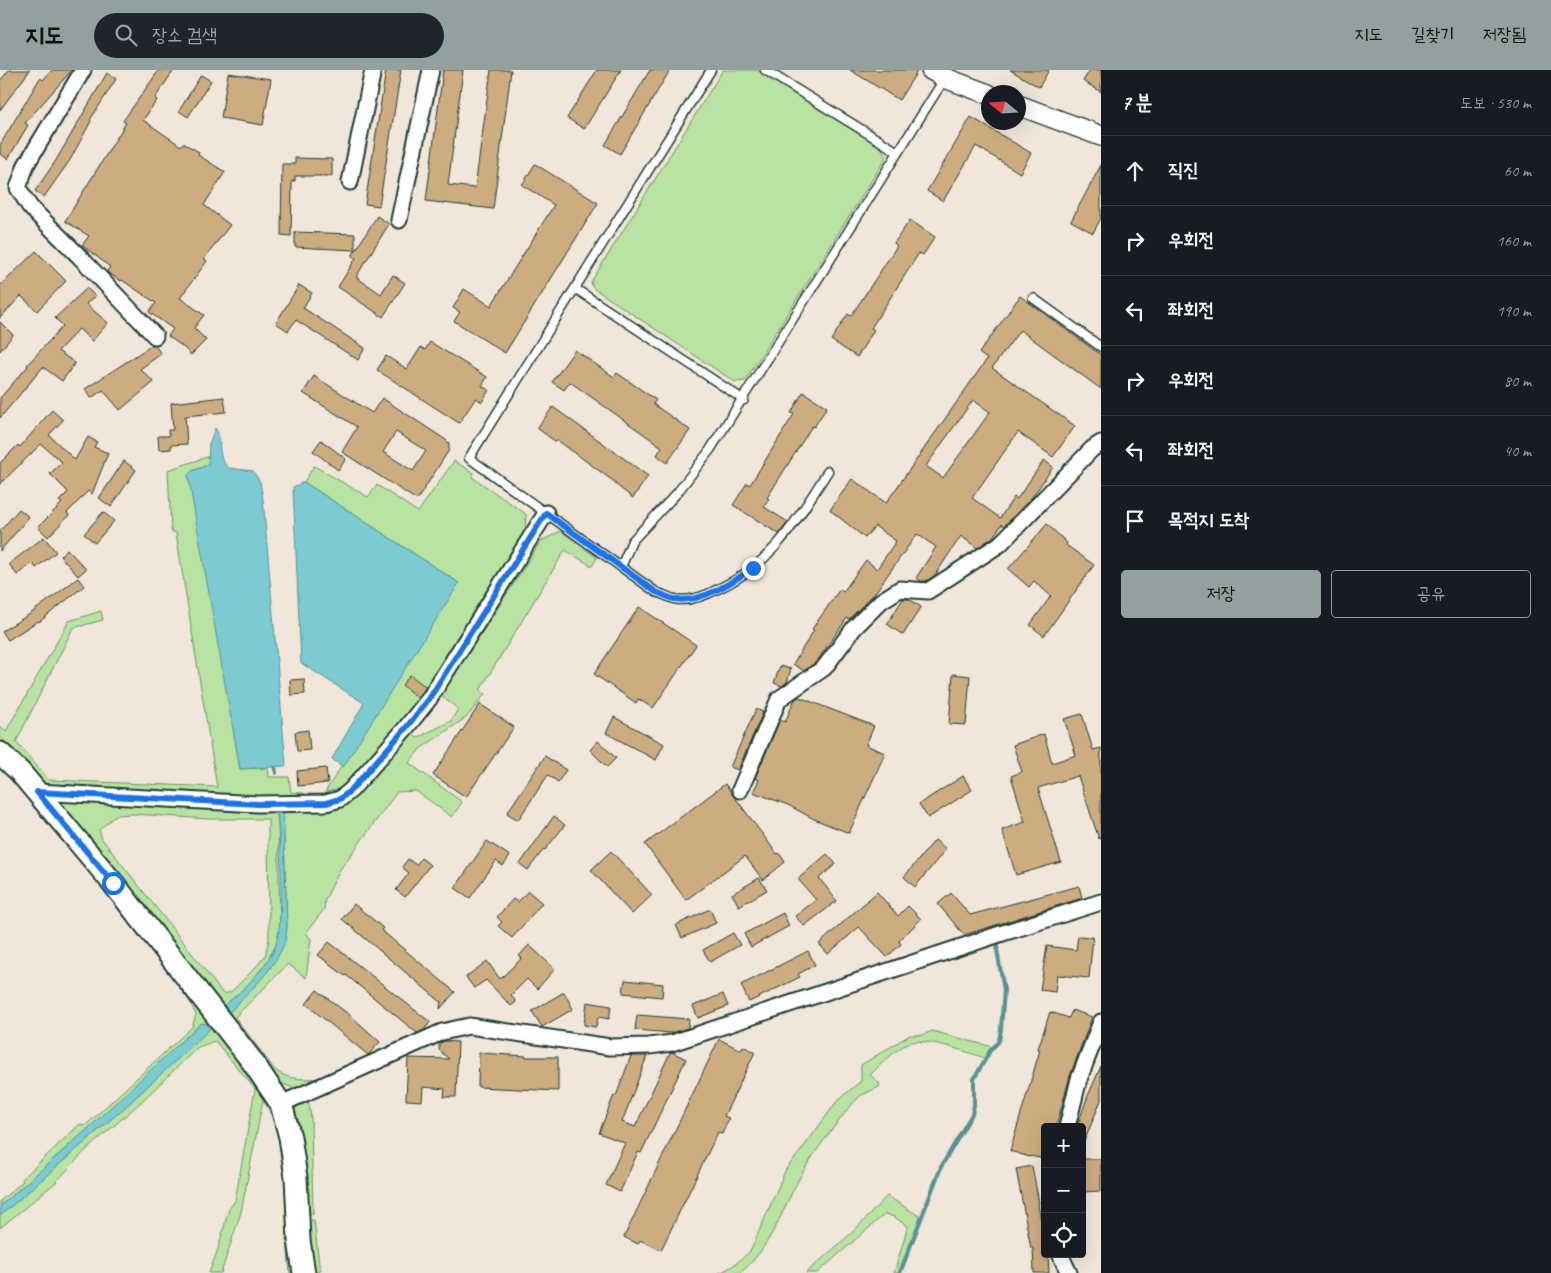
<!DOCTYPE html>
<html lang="ko">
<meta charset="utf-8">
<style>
:root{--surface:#171b24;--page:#20242c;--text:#f1f3f6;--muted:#9ea1a6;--line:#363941;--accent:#92a19f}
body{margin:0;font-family:Caveat,"Poor Story",sans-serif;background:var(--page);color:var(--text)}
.controls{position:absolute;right:15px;bottom:15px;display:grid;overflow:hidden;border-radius:5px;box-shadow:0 5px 20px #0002}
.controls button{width:45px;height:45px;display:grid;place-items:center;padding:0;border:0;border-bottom:1px solid var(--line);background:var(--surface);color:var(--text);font:25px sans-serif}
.compass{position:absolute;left:981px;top:15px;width:45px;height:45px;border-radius:50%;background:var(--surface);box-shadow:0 5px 20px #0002;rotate:288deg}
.stop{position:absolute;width:15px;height:15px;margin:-11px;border:4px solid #1a73e8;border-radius:50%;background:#fff}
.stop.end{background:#1a73e8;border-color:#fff;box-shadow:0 1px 5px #0008}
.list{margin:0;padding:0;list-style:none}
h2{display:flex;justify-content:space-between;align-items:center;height:65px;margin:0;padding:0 20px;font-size:21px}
h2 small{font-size:16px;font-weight:400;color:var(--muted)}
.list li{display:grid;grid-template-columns:32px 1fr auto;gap:15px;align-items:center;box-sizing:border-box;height:70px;padding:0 20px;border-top:1px solid var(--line)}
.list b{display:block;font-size:19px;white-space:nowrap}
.list em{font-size:16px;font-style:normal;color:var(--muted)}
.actions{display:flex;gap:10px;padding:15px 20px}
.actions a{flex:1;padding:11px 0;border:1px solid var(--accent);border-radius:5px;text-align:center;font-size:18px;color:var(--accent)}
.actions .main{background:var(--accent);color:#111}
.icon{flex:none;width:28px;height:28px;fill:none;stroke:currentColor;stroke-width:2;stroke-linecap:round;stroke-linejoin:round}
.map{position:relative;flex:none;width:1101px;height:1203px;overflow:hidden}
header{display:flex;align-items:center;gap:30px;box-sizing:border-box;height:70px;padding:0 25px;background:var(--accent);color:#111}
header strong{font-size:24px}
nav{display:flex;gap:28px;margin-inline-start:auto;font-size:18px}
.search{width:350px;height:45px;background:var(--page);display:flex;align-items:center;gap:12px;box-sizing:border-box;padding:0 18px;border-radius:28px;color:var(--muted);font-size:19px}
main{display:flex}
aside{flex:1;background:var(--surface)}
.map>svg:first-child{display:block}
</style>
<header>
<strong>지도</strong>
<div class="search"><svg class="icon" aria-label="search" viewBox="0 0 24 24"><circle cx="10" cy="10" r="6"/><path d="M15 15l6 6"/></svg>장소 검색</div>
<nav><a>지도</a><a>길찾기</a><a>저장됨</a></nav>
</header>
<main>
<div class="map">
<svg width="1101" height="1203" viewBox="0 0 1101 1203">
<rect width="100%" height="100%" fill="#f0e6d9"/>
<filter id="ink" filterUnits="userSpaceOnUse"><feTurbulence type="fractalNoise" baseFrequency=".02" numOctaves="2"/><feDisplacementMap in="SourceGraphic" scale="10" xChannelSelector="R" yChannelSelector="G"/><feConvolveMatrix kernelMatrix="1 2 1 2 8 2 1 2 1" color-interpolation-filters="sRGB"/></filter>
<g filter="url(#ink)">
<g fill="#b9e3a0" stroke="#6c906a" fill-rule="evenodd">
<polygon points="723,0 757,0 882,78 886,88 745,311 735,312 593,218 591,212"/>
<polygon points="210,386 208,395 192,401 240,699 268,698 269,707 289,707 291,722 303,723 318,731 40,715 0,666 0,656 6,661 69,551 101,541 103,550 73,558 16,672 49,710 217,717 176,463 171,461 168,400"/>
<polygon points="454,391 474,403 472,407 526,444 525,460 402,654 342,719 325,722 459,513 304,412 314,396 368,427 377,415 418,442"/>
<path d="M561,461L597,488L592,496L565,480L480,620L485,624L467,647L420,679L409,693L462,732L452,747L416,721L397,722L339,801L325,830L324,839L306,863L311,869L306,908L288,894L235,947L275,1000C289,1011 307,1009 324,1008C306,1015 294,1024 278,1010L226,946L270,898L283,876L287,857L283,738L321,739L411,662L417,668L451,651L458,639L441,626L541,471Z"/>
<path d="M0,690L153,872L279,1046L297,1203H290C283,1150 294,1075 263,1030L241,1142L221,1203H209L218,1179L229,1139L235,1131L255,1019L215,971L198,977L141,1032L85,1081L55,1113L0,1158V1146L124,1038L209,959L82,1064L0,1136V1131L23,1111L22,1109L80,1054L85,1056L192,957L196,945L190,932L164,895L123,842L0,697Z"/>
<path d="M56,727L276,738L278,752L280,857L278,871L265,895L245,918L220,939L55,732ZM133,744L209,749H268L269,869L265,886L255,898L231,922L223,924L184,873L102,769L99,760L116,745Z"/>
<path d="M932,961L993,977L989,980L985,988C970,983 923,966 909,973C895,980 881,994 870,1005L880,1014L879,1017L860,1026L853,1033C838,1052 822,1071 809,1092C785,1128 775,1175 740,1203H719C732,1198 741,1190 751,1180L786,1099L800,1082L838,1030L861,1011V995L910,965H923Z"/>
<polygon points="308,1029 311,1048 313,1144 303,1144 294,1042 299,1032"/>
<polygon points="887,1126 921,1147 898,1203 894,1203 908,1156 894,1147 885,1144 817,1203 806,1203 854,1161"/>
<polygon points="305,1150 314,1150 320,1203 312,1203"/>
</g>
<g fill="#7bcbd3" stroke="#569293">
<path d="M215,358C224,371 214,382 228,398L253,401L260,412L263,429L286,696L240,699L188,405L192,401L208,395L209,374Z"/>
<polygon points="304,412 459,513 343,697 332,689 364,633 301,593 293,417"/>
<path d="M276,738H283L287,857C286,863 286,871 283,876C272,903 245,925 226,946L220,939C241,922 261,904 274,880C285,858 281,763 276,738Z"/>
<polygon points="201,953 207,954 209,959 206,963 124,1038 0,1146 0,1136 82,1064"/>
</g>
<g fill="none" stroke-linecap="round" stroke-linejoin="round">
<g stroke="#569293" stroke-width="4">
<polyline points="275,698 276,703"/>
<polyline points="900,1203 941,1097 972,1044 974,1035 974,1009 990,981 999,971 1001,959 1004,920 997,880 998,874"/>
</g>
</g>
<g fill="#cdac80" stroke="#1f3d34" fill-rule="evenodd">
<polygon points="9,0 30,0 0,40 0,11"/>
<polygon points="52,0 72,0 25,53 28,55 8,89 0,84 0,75 40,8 43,10"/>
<polygon points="159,0 174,0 155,28 157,30 143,50 181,76 183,73 199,82 198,85 225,102 204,135 230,155 204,189 207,191 180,228 204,245 194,258 206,270 191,285 183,277 168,266 173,259 149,242 156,233 122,210 121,211 108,203 107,201 110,197 82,175 89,166 65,151 126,53 123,51"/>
<polygon points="386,0 401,0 379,136 365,134"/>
<polygon points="443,0 463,0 448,115 475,118 491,0 511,0 493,139 426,131"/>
<polygon points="597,0 621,0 584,59 567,48"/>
<polygon points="650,0 670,0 620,84 605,75"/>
<polygon points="850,0 918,0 899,30"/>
<polygon points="1010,0 1049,0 1039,17"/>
<polygon points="1090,0 1101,0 1101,22 1083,11"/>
<polygon points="107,3 116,9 90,50 91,51 70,90 44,127 35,121 55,92"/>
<polygon points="228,3 271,9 263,55 221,48"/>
<polygon points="201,5 211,11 188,47 179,41"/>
<polygon points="971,47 1031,83 1020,103 976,76 943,131 927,121"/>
<polygon points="295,88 332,89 332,106 295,106 295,111 292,111 291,166 281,165 282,94 295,94"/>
<polygon points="535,94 598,133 505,283 454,251 460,242 453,238 464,219 491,236 554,135 522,115"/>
<polygon points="1101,95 1101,148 1093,163 1071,151"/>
<polygon points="377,146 389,154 356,207 381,224 393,205 405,213 383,247 338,217 356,188 352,186"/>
<polygon points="910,150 935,167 923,185 919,183 871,258 874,260 857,287 831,270 848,244 851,246 897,176 894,173"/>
<polygon points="295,162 355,164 355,180 295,177"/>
<polygon points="36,181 66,211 37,241 21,226 0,248 0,216"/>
<polygon points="299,215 312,223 303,238 365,278 358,290 296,250 288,261 276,253"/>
<polygon points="87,218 95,226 86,234 108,253 92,271 79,259 58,281 75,293 62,311 43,297 0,348 0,328 28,296 27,295 63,256 55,248"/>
<path d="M1020,226L1101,285V319L1020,260L992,298L1075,356L1053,387L1018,362L972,428L1000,448L1014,427L1017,429L1044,390L1053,397L1033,426L1004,456L1002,454L993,467L977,478L961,466L935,505L926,511H921L916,508L936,477L917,464L874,524L849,549L847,548L817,591L804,601L793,594L814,560L812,559L840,519L843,522L866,490L877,499L896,471L875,456L865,468L830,440L852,409L886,433L987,289L979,283ZM973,330L990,342L943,408L926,396Z"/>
<polygon points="0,252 13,265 0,281"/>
<polygon points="430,272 487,307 482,316 489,320 482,332 476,328 459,353 377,300 386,286 407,299 421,277 425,280"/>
<polygon points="152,275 155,275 161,284 140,299 154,312 120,340 103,320 91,328 85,319"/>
<polygon points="575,280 614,307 617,303 656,330 653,334 690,360 667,393 657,385 662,377 570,312 564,320 552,312"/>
<path d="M314,306L372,343L382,328L446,370L449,373V380L417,430L342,382L357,357L303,323ZM396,362L426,381L413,401L383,382Z"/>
<polygon points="803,322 827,337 814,357 812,356 767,428 769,429 764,437 788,452 779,464 733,435 747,413 750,415 794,344 791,343"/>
<polygon points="224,327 226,342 185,346 187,374 171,375 171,379 159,380 158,366 169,366 168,360 173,360 171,333"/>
<polygon points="553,337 648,406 633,428 615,414 616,413 557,370 556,372 537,358"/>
<polygon points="52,340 63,350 49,365 75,390 88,367 97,372 94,377 108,383 92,424 88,421 67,443 69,445 48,467 38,457 62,433 59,431 68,422 50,404 62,392 41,374 0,414 0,393 18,375 20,377"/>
<polygon points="321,370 346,389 338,400 313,381"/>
<polygon points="124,391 136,400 111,437 99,428"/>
<polygon points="19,439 29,447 0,481 0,461"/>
<polygon points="103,442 114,451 95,473 84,464"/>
<polygon points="1047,454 1067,473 1066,475 1094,495 1044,566 1030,555 1051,526 1034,511 1029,517 1008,499"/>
<polygon points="44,467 56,482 36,498 32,493 17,505 9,494"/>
<polygon points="67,479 86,499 78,506 60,486"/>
<polygon points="78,508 84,516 39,552 38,551 8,570 2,561 30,544"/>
<polygon points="903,529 909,529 921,537 903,565 887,554"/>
<polygon points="639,537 696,575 653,638 638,629 636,633 594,604"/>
<polygon points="780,596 791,599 787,612 782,616 774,613"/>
<polygon points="953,604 970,606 966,655 949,654"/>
<polygon points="410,605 426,617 418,628 402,615"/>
<polygon points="304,609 305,624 291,625 290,610"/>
<polygon points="799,627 874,656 866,675 885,683 849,763 814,749 788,735 753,722 759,710 755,708 780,650 785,652 795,629"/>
<polygon points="480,634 514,657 466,727 433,705"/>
<polygon points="756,639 763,642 738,700 730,697"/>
<polygon points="1082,644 1093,680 1101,678 1101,768 1099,769 1078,706 1038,718 1061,792 1016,805 1002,760 1025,752 1011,706 1022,702 1013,675 1044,664 1052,693 1076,685 1064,649"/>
<polygon points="614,647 664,674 656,690 606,663"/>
<polygon points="308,660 310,680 297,681 295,662"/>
<polygon points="598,671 616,688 607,697 590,680"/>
<polygon points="545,686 566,700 558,712 548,705 518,750 507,743"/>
<polygon points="326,698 328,713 298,716 297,701"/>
<polygon points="963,706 972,720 928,748 919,734"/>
<polygon points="725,714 777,784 779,783 785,792 763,810 745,786 686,830 645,774"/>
<polygon points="554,746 565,755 545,780 544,779 528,800 520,794"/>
<polygon points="935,770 946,779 915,817 904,807"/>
<polygon points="487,771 510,786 503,796 496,791 470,828 455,818"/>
<polygon points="611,781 652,825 632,844 591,800"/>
<polygon points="827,784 836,794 819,808 837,831 804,856 795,846 816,830 798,809"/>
<polygon points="421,788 430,795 405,827 396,820 409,803 402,797 408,789 416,795"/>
<polygon points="759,808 767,820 739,836 732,824"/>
<polygon points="1079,816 1082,828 964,865 938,834 951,823 970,845"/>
<polygon points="528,821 542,833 512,868 498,856 502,852 497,847 513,829 518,832"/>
<polygon points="877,822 898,846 908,836 921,849 899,871 901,874 887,887 859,857 828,884 819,874"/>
<polygon points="354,834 383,858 381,860 455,922 440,939 441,932 342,849"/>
<polygon points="710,839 716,853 682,868 676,855"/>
<polygon points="783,843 789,856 751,877 744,864"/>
<polygon points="733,863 740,875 710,892 703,880"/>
<polygon points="1078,866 1093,867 1089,908 1057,905 1055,922 1040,920 1047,876 1076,880"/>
<polygon points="329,872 430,952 424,960 417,963 346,905 345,906 318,885"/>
<polygon points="529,875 555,899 537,919 527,909 511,925 516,932 511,936 486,910 474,918 466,907 487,891 500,909 522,888 519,886"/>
<polygon points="808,881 815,895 798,904 800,907 749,932 741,915"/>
<polygon points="625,910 663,914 662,927 623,923"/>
<polygon points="317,920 352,947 380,972 369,984 368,985 306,934"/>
<polygon points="564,922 573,939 542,957 532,941"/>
<polygon points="723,924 728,936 698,948 693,936"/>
<polygon points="587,932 611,936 609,949 598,947 596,957 584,955"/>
<polygon points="1072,940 1092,947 1070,1006 1056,1057 1045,1057 1045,1089 1030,1086 1030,1087 1010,1081 1040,980 1038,979 1050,942 1069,948"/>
<polygon points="637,945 689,949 688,958 671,963 635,960"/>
<polygon points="719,969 741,980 743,976 755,982 724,1046 729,1048 722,1064 718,1062 661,1180 640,1170 638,1174 624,1167"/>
<polygon points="444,971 458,972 456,1027 444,1027 445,1019 423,1017 422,1031 406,1030 408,988 449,989 439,980 439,974"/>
<polygon points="672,982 686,989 641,1083 638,1082 620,1122 606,1115 625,1073 599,1063 614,1025 616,1026 631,986 647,986 622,1052 635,1057 670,983"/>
<polygon points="479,983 526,986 526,987 558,987 558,1021 478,1017"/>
<polygon points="1101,996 1101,1030 1082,1077 1082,1057 1077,1057 1087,1028"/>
<polygon points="1082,1089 1101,1089 1101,1121 1082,1122"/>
<polygon points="1032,1096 1039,1133 1038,1134 1045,1173 1045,1184 1048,1184 1049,1203 1034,1203 1033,1178 1031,1178 1016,1099"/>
</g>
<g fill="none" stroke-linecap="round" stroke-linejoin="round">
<defs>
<g id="service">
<path d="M711,0L469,388L656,522C662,524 668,527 674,529C688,532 705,526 718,519C774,493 796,451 828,401"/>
<polyline points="765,0 898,82"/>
<polyline points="576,219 744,330"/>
<polyline points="1033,228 1101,277"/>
<polyline points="621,497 632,471 677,423 710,380 945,8"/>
</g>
<g id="minor">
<polyline points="83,0 26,95 18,118 30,137 80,187 155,266"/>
<polyline points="350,112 373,0"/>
<polyline points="399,150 431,0"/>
<polyline points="740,720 779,629 824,598 854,558 881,531 900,519 928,521 1000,474 1092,379 1101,373"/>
<polyline points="37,722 258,734 326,733 340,729 351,720 405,659 429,629 546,443"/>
<polyline points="281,1034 442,962 469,956 610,977 649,976 672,973 1003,863 1101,832"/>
<polyline points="1067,1057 1079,1009 1101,952"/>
<polyline points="1060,1184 1069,1203"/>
</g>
<g id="tertiary">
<polyline points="931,0 945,8 988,24"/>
<polyline points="1018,35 1101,66"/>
</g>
<polyline id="secondary" points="0,683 20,702 113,813 252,991 281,1034 290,1067 296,1107 299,1170 304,1203"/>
</defs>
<use href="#service" stroke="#1f3d34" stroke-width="11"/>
<use href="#minor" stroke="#1f3d34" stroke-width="19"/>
<use href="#tertiary" stroke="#1f3d34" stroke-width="22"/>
<use href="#secondary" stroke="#1f3d34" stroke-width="25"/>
<use href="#service" stroke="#fff" stroke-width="8"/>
<use href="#minor" stroke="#fff" stroke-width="15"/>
<use href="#tertiary" stroke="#fff" stroke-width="19"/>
<use href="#secondary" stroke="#fff" stroke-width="21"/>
</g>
</g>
<g fill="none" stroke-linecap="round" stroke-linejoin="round" filter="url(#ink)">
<path stroke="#1a73e8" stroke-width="6" d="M113,813L37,722L258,734L326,733L340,729L351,720L405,659L429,629L546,443L656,522C662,524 668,528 674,529C701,534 732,512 753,498"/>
</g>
</svg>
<div class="controls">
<button>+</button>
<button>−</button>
<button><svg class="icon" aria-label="locate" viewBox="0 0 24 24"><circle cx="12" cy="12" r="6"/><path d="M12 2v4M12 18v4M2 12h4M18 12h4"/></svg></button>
</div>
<svg class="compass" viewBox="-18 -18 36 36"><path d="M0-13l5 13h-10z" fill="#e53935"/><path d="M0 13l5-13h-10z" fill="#9ea1a6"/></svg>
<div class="stop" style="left:113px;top:813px"></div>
<div class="stop end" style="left:753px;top:498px"></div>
</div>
<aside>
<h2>7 분<small>도보 · 530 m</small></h2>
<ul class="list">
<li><svg class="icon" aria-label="ahead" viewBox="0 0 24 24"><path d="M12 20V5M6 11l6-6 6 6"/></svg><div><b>직진</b></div><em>60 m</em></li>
<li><svg class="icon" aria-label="right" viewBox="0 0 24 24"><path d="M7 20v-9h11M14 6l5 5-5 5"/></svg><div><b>우회전</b></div><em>160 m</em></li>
<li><svg class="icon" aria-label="left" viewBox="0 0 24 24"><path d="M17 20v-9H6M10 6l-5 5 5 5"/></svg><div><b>좌회전</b></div><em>190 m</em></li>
<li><svg class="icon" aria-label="right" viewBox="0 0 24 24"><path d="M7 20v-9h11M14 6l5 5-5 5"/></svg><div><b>우회전</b></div><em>80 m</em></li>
<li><svg class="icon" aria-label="left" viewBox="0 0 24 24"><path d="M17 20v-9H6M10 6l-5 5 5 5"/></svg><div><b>좌회전</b></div><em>40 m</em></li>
<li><svg class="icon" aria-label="arrive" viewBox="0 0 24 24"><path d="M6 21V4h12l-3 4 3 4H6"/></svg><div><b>목적지 도착</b></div></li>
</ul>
<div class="actions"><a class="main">저장</a><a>공유</a></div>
</aside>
</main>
